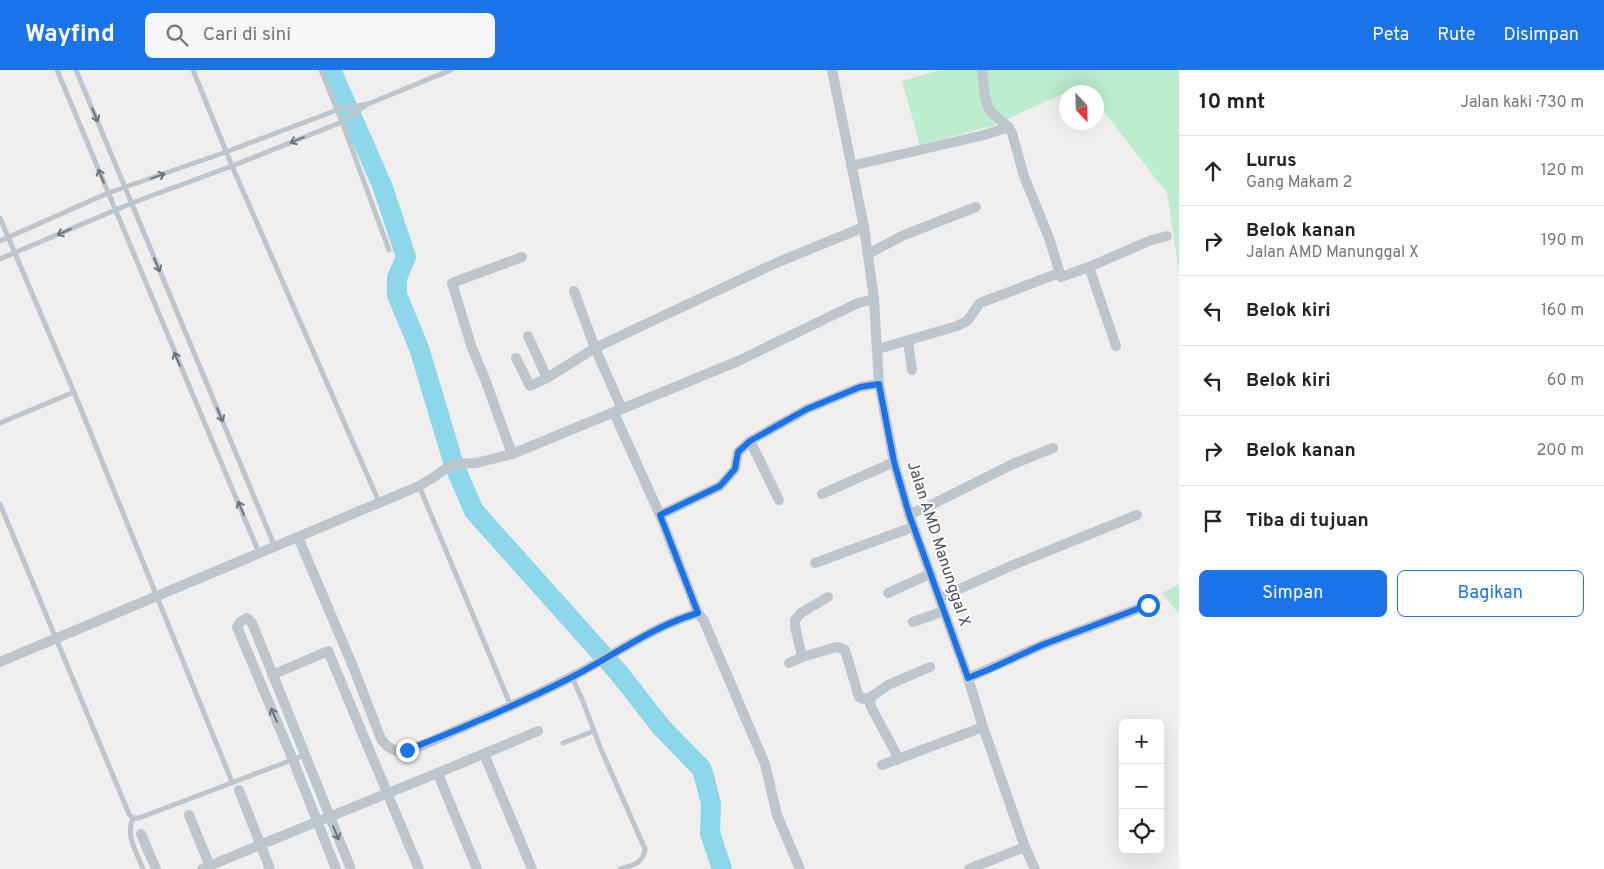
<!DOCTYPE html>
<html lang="id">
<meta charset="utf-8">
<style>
:root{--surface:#fff;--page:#f6f6f6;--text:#222;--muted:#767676;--line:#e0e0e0;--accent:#1a73e8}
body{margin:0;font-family:Overpass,sans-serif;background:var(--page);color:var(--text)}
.controls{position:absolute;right:15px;bottom:15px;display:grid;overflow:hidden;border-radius:8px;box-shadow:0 5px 20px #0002}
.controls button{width:45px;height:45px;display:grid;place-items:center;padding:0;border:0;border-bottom:1px solid var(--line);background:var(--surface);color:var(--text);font:25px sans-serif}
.compass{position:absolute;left:1059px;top:15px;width:45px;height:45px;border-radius:50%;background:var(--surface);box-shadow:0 5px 20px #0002;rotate:158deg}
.stop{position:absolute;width:15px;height:15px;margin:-11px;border:4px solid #1a73e8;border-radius:50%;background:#fff}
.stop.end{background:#1a73e8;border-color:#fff;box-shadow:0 1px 5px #0008}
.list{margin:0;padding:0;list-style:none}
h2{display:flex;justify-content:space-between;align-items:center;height:65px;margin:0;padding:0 20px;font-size:21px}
h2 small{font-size:16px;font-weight:400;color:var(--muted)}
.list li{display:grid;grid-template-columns:32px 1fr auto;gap:15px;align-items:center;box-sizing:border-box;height:70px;padding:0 20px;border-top:1px solid var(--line)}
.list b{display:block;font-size:19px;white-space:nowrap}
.list p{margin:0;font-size:16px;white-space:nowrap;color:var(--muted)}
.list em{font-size:16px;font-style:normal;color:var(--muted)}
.actions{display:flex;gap:10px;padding:15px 20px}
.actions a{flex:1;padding:11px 0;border:1px solid var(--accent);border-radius:8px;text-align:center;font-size:18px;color:var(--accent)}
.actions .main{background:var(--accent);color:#fff}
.icon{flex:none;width:28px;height:28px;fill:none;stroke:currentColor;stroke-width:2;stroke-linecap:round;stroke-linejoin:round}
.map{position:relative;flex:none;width:1179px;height:799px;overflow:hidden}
header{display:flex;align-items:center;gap:30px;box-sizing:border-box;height:70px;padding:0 25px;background:var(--accent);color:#fff}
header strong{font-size:24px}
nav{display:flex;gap:28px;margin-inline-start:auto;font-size:18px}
.search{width:350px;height:45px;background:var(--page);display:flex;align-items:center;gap:12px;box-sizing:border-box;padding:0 18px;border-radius:8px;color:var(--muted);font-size:19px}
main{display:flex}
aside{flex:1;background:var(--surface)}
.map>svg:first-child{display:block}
</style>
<header>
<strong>Wayfind</strong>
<div class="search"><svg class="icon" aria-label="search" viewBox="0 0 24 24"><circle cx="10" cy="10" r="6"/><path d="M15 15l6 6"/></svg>Cari di sini</div>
<nav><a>Peta</a><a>Rute</a><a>Disimpan</a></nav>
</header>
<main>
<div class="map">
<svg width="1179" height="799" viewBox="0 0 1179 799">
<rect width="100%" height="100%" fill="#f1eeee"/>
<g fill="#bdedcf">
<polygon points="940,0 1179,0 1179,202 1167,123 1097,33 1096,22 1089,22 1082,15 992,56 920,75 902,11"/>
<polygon points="1179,514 1179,544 1162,523"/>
</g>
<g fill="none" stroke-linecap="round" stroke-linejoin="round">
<polyline stroke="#8cd7e9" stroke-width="20" points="331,0 382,115 406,187 397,208 397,225 419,278 454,395 474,441 618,602 662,658 701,698 704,706 711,734 710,763 722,799"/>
<g stroke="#bdc6cd" stroke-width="5">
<polyline points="57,0 259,483"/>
<polyline points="76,0 275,477"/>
<polyline points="193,0 232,96 379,432"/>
<polyline points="321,0 342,52 389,180"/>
<polyline points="0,148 74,322 232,712"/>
<polyline points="0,171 108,123 226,82 337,40 368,34 451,0"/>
<polyline points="0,189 132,133 232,96 342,52 365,36"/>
<polyline points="0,353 74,322"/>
<polyline points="419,416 511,636"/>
<polyline points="0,434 129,744 133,748 139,748 305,685"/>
<path d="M572,607L584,634L600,677L645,779C643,794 633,795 620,799"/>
<polyline points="563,673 594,661"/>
<path d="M133,748C125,765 137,783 143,799"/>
</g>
<g stroke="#bdc6cd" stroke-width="10">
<polyline points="832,0 864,157 874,229 879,314 894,392 909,444 968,608 983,657 1025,777 1035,799"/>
<path d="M982,0C984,13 983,33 992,43C999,50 1008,54 1012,63L1024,106L1049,168L1061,207L1089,197L1149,171L1167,166"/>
<polyline points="851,96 984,65 1009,57"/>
<polyline points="868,184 904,165 976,137"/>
<polyline points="1089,197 1116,276"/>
<polyline points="574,221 595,278 622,339"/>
<polyline points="528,266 547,308"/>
<polyline points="908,271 912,300"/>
<polyline points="878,279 957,256 967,251 980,233 1059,203"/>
<polyline points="516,288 530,316 547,308 595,278 650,252 776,193 864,157"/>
<polyline points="614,343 660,445 698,543 704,551 765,694 777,745 800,799"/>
<polyline points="750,371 779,430"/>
<polyline points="512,384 485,309 472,278 452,213 522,187"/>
<polyline points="822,424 894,392"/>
<polyline points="909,444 925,438 1013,394 1053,378"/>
<polyline points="660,445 720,416 735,399 738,382 750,371 807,339 860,317 879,314"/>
<path d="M298,467L354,599L381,669C386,675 391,681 399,681C414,681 445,665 459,659C498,642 536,626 573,606C614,585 654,556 698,543"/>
<polyline points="815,493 913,457"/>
<polyline points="888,523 930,504"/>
<polyline points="939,528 1011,496 1137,445"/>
<polyline points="913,552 944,541"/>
<polyline points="802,587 795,556 795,550 801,543 828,527"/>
<polyline points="0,592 419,416 434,407 445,399 457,394 476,393 512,384 736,292 858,233 874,229"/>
<polyline points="789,593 802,587 837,577 845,580 859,627 863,629 871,627"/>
<polyline points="272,605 328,581 419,799"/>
<polyline points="968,608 1042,575 1148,535"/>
<polyline points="484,684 532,799"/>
<polyline points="899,689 870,635 871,627 888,615 930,597"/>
<polyline points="882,695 983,657"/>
<polyline points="438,704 477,799"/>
<polyline points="239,720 270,799"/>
<polyline points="189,745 211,799"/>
<polyline points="141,764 156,799"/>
<path d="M202,799C313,752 427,709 538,661"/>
<polyline points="336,799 293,690 237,557 240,552 247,548 252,553 351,799"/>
<polyline points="969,799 1025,777"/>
</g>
</g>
<defs><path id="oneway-shaft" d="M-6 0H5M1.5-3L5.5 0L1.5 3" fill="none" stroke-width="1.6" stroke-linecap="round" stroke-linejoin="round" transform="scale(1.25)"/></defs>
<g stroke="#6a757d">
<use href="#oneway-shaft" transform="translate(95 45) rotate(67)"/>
<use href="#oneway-shaft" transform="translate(297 70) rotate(158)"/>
<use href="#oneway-shaft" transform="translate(101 106) rotate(-113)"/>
<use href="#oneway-shaft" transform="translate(158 106) rotate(-20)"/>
<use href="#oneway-shaft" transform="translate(64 162) rotate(156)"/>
<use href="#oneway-shaft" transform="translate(157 195) rotate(67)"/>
<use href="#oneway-shaft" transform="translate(177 289) rotate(-113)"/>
<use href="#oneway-shaft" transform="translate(220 345) rotate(67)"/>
<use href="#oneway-shaft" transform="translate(241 438) rotate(-113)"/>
<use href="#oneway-shaft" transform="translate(274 645) rotate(-113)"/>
<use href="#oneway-shaft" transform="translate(336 763) rotate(67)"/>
</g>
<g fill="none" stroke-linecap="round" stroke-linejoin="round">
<path stroke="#1a73e8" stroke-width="6" d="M407,680C463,658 519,634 572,607C613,586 653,556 698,543L660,445L720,416L735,399L738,382L750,371L807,339L860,317L879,314L894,392L909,444L968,608L990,599L1042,575L1148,535"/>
</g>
<g text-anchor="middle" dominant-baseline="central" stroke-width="4" stroke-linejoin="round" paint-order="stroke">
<g font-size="16" fill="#47525b" stroke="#fff">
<text transform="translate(938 474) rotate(72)">Jalan AMD Manunggal X</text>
</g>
</g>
</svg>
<div class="controls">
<button>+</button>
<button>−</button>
<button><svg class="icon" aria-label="locate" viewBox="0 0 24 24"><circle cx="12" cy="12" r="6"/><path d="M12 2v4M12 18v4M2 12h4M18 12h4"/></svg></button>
</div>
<svg class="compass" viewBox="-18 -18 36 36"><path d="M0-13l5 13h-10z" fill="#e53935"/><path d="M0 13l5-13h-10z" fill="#767676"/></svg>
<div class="stop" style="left:1148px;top:535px"></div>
<div class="stop end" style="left:407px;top:680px"></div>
</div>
<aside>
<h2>10 mnt<small>Jalan kaki · 730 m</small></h2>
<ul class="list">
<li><svg class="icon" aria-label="ahead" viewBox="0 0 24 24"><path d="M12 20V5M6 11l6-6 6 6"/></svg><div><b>Lurus</b><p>Gang Makam 2</p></div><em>120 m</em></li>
<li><svg class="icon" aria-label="right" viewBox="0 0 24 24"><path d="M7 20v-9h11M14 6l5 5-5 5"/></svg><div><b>Belok kanan</b><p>Jalan AMD Manunggal X</p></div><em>190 m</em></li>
<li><svg class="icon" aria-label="left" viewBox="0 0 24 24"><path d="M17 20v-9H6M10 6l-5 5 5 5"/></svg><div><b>Belok kiri</b></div><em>160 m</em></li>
<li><svg class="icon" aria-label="left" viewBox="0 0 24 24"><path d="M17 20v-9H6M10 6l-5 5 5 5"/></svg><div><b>Belok kiri</b></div><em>60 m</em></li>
<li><svg class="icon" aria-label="right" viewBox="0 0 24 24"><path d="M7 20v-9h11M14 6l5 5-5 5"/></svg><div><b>Belok kanan</b></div><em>200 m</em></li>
<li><svg class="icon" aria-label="arrive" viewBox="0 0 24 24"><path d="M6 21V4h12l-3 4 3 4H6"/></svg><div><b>Tiba di tujuan</b></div></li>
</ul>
<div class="actions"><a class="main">Simpan</a><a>Bagikan</a></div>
</aside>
</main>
